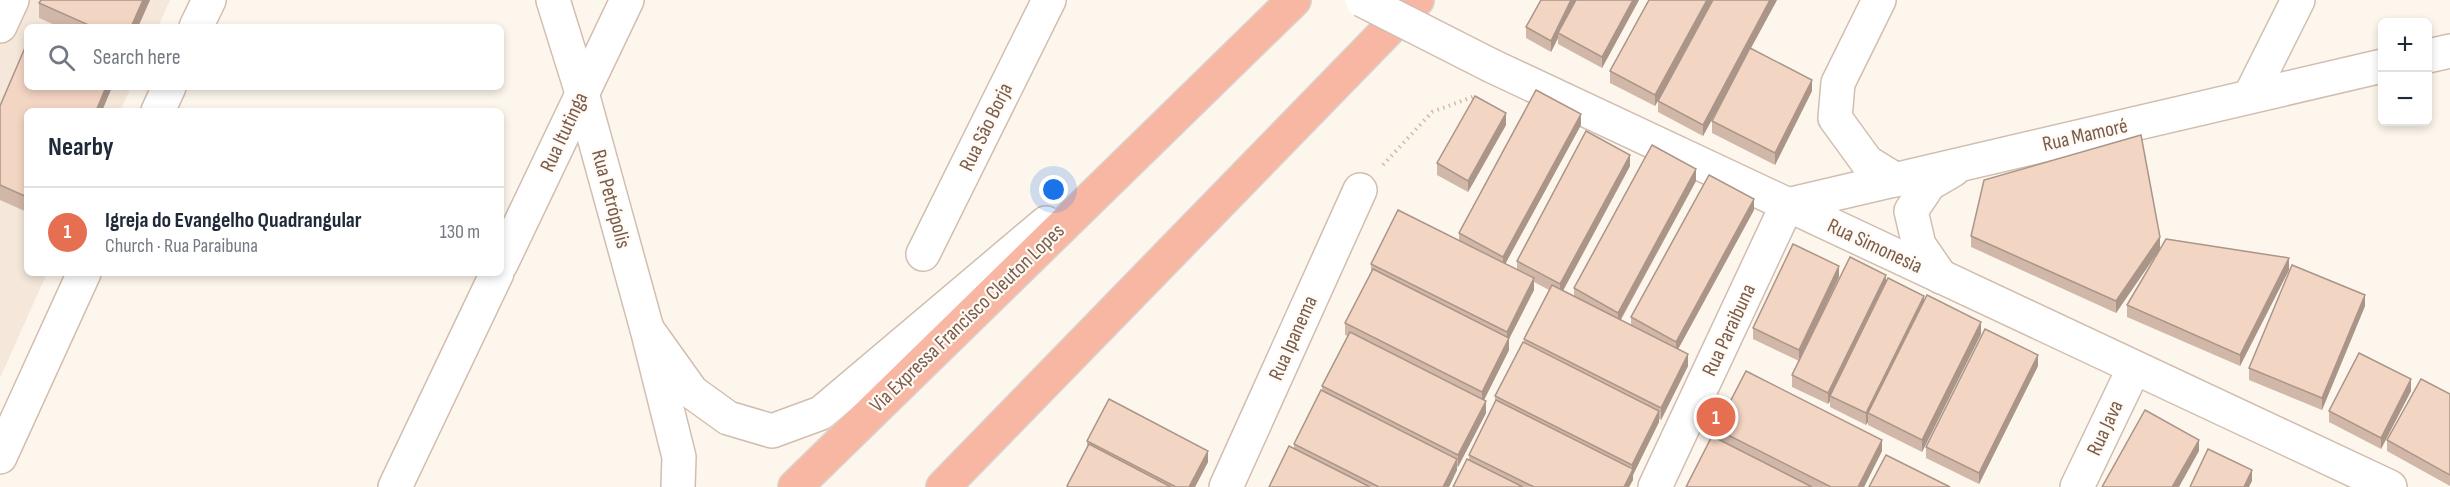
<!DOCTYPE html>
<meta charset="utf-8">
<style>
:root{--surface:#fff;--page:#f2f2f3;--text:#1f2937;--muted:#747a83;--line:#e0e1e3;--accent:#e76f51}
body{margin:0;font-family:"Sofia Sans Condensed",sans-serif;background:var(--page);color:var(--text)}
.controls{position:absolute;right:18px;top:18px;display:grid;overflow:hidden;border-radius:9px;box-shadow:0 3px 9px #0003}
.controls button{width:54px;height:54px;display:grid;place-items:center;padding:0;border:0;border-bottom:2px solid var(--line);background:var(--surface);color:var(--text);font:30px sans-serif}
.you{position:absolute;left:1054px;top:190px;width:21px;height:21px;margin:-15px;border:4px solid #fff;border-radius:50%;background:#1a73e8;box-shadow:0 0 0 9px #1a73e833}
.badge{display:grid;place-items:center;width:39px;height:39px;border-radius:50%;background:var(--accent);color:#fff;font-size:20px;font-weight:700}
.pin{position:absolute;translate:-50% -50%;border:3px solid #fff;box-shadow:0 2px 6px #0006}
.list{margin:0;padding:0;list-style:none}
h2{display:flex;justify-content:space-between;align-items:center;height:78px;margin:0;padding:0 24px;font-size:26px}
h2 small{font-size:20px;font-weight:400;color:var(--muted)}
.list li{display:grid;grid-template-columns:39px 1fr auto;gap:18px;align-items:center;box-sizing:border-box;height:90px;padding:0 24px;border-top:2px solid var(--line)}
.list b{display:block;font-size:22px;white-space:nowrap}
.list p{margin:0;font-size:20px;white-space:nowrap;color:var(--muted)}
.list em{font-size:20px;font-style:normal;color:var(--muted)}
.icon{flex:none;width:33px;height:33px;fill:none;stroke:currentColor;stroke-width:2;stroke-linecap:round;stroke-linejoin:round}
.map{position:relative;flex:none;width:2450px;height:487px;overflow:hidden}
.search{position:absolute;background:var(--surface);box-shadow:0 3px 9px #0003;left:24px;top:24px;width:480px;height:66px;display:flex;align-items:center;gap:15px;box-sizing:border-box;padding:0 21px;border-radius:9px;color:var(--muted);font-size:22px}
.panel{position:absolute;background:var(--surface);box-shadow:0 3px 9px #0003;left:24px;top:108px;width:480px;height:168px;border-radius:9px}
.map>svg:first-child{display:block}
</style>
<div class="map">
<svg width="2450" height="487" viewBox="0 0 2450 487">
<rect width="100%" height="100%" fill="#fdf6ec"/>
<polygon fill="#f5e8da" points="0,0 170,0 158,27 27,27 27,87 131,87 120,111 27,111 27,273 47,273 0,378"/>
<g fill="none" stroke-linecap="round" stroke-linejoin="round">
<defs>
<g id="minor">
<polyline points="553,0 582,93 647,329 679,457 678,487"/>
<polyline points="1879,0 1838,83 1835,118 1867,162 1896,180"/>
<polyline points="0,26 12,0"/>
<polyline points="196,27 209,0"/>
<polyline points="2428,56 2450,51"/>
<polyline points="1492,66 2390,487"/>
<polyline points="2250,96 2298,0"/>
<polyline points="158,111 169,87"/>
<polyline points="1787,205 2382,66"/>
<polyline points="923,254 1049,0"/>
<polyline points="501,264 627,0"/>
<polyline points="1941,277 1919,245 1911,211 1929,184 1953,170"/>
<polyline points="647,329 692,392 728,418 772,431 821,413 1046,223"/>
<polyline points="0,457 84,273"/>
<polyline points="395,487 497,273"/>
<polyline points="1226,487 1360,190"/>
<polyline points="1655,487 1787,205"/>
<polyline points="2077,487 2134,368"/>
</g>
<g id="highway">
<polyline points="795,487 1294,0"/>
<polyline points="943,487 1417,0"/>
</g>
</defs>
<use href="#minor" stroke="#d1beb0" stroke-width="36"/>
<use href="#highway" stroke="#dad1cd" stroke-width="36"/>
<polyline stroke="#d9b8a5" stroke-width="4" stroke-dasharray="1.5 4.5" stroke-linecap="butt" points="1383,165 1432,112 1475,96"/>
<use href="#minor" stroke="#fff" stroke-width="33"/>
<use href="#highway" stroke="#f7b7a3" stroke-width="33"/>
<defs>
<polyline id="minor-bridge" points="1362,0 1492,66"/>
</defs>
<use href="#minor-bridge" stroke="#d1beb0" stroke-width="36" stroke-linecap="butt"/>
<use href="#minor-bridge" stroke="#fff" stroke-width="33"/>
</g>
<g fill="#d1b7a8">
<polygon points="150,0 138,27 59,27 39,18 39,3"/>
<polygon points="1639,0 1602,68 1558,44 1558,38 1551,52 1526,38 1526,27"/>
<polygon points="1649,0 1777,0 1751,48 1812,91 1775,165 1712,133 1712,121 1736,75 1703,136 1658,112 1658,101 1688,45 1655,106 1610,83 1610,71"/>
<polygon points="112,87 102,111 27,111 27,212 0,200 0,106"/>
<polygon points="1506,125 1468,192 1437,175 1437,163"/>
<polygon points="1581,125 1505,264 1517,269 1517,261 1630,166 1563,291 1574,296 1574,288 1696,181 1621,320 1631,325 1631,317 1754,210 1678,349 1688,366 1661,420 1659,419 1659,422 1633,475 1633,480 1629,487 1453,487 1469,460 1469,455 1495,402 1495,396 1524,343 1524,339 1549,290 1534,282 1534,290 1509,339 1509,350 1484,400 1486,413 1458,467 1457,466 1457,470 1449,487 1269,487 1294,448 1294,444 1322,390 1322,386 1348,336 1345,335 1345,323 1371,273 1371,264 1459,240 1459,233"/>
<polygon points="1971,236 2160,249 2116,313 1971,247"/>
<polygon points="2289,270 2240,366 2127,317 2127,305"/>
<polygon points="1839,277 1811,337 1886,282 1981,334 1922,452 1868,425 1868,422 1866,425 1830,407 1830,401 1828,404 1792,387 1792,375 1799,361 1753,339 1753,328"/>
<polygon points="2365,306 2322,410 2249,380 2249,368"/>
<polygon points="2038,366 1979,484 1926,458 1926,447"/>
<polygon points="2411,391 2381,449 2329,422 2329,411"/>
<polygon points="2450,394 2450,486 2387,451 2387,440"/>
<polygon points="1716,429 1882,451 1864,487 1686,487 1716,439"/>
<polygon points="1087,441 1208,462 1195,487 1067,487 1087,449"/>
</g>
<g fill="#aa9588">
<polygon points="143,0 150,0 138,27 131,27"/>
<polygon points="1571,0 1577,0 1558,33 1558,38 1551,52 1551,41"/>
<polygon points="1633,0 1639,0 1602,68 1602,57"/>
<polygon points="1707,0 1713,0 1655,106 1655,95"/>
<polygon points="1770,0 1777,0 1703,136 1703,125"/>
<polygon points="1812,80 1812,91 1775,165 1775,153"/>
<polygon points="106,87 112,87 102,111 96,111"/>
<polygon points="1506,113 1506,125 1468,192 1468,181"/>
<polygon points="1581,114 1581,125 1503,268 1503,257"/>
<polygon points="1630,155 1630,166 1560,296 1560,284"/>
<polygon points="1696,169 1696,181 1618,324 1618,313"/>
<polygon points="1754,199 1754,210 1676,353 1676,342"/>
<polygon points="2160,237 2160,249 2116,313 2116,301"/>
<polygon points="2289,258 2289,270 2240,366 2240,355"/>
<polygon points="1839,266 1839,277 1799,361 1799,350"/>
<polygon points="1886,275 1886,286 1830,396 1830,401 1828,404 1828,393"/>
<polygon points="1534,278 1534,290 1509,339 1509,350 1482,404 1482,392 1507,343 1507,332"/>
<polygon points="2365,295 2365,306 2322,410 2322,398"/>
<polygon points="1924,296 1924,308 1868,413 1868,422 1866,425 1866,413"/>
<polygon points="1981,322 1981,334 1922,452 1922,440"/>
<polygon points="1688,354 1688,366 1661,420 1661,408"/>
<polygon points="2038,355 2038,366 1979,484 1979,473"/>
<polygon points="2411,379 2411,391 2381,449 2381,438"/>
<polygon points="1486,401 1486,413 1458,467 1458,455"/>
<polygon points="1659,411 1659,422 1633,475 1633,480 1629,487 1624,487 1632,471 1632,465"/>
<polygon points="1882,440 1882,451 1864,487 1858,487"/>
<polygon points="2199,440 2199,451 2179,487 2172,487"/>
<polygon points="1208,451 1208,462 1195,487 1189,487"/>
<polygon points="1457,459 1457,470 1449,487 1443,487"/>
<polygon points="2252,470 2252,481 2249,487 2244,487"/>
</g>
<g fill="#f3d5c3" stroke="#aa9588" stroke-width="1.5">
<polygon points="41,0 143,0 131,27 93,27 39,3"/>
<polygon points="1541,0 1571,0 1551,41 1526,27"/>
<polygon points="1576,0 1633,0 1602,57 1558,33"/>
<polygon points="1649,0 1707,0 1655,95 1610,71"/>
<polygon points="1713,0 1770,0 1703,125 1658,101"/>
<polygon points="27,43 27,87 106,87 96,111 27,111 27,197 0,185 0,106"/>
<polygon points="1750,48 1812,80 1775,153 1712,121"/>
<polygon points="1536,90 1581,114 1503,257 1459,233"/>
<polygon points="1475,96 1506,113 1468,181 1437,163"/>
<polygon points="1586,131 1630,155 1560,284 1517,261"/>
<polygon points="2141,135 2160,237 2116,301 1971,236 1984,180"/>
<polygon points="1652,145 1696,169 1618,313 1574,288"/>
<polygon points="1709,175 1754,199 1676,342 1631,317"/>
<polygon points="1398,210 1534,278 1507,332 1371,264"/>
<polygon points="2166,239 2289,258 2240,355 2127,305"/>
<polygon points="1793,244 1839,266 1799,350 1753,328"/>
<polygon points="1850,257 1886,275 1828,393 1792,375"/>
<polygon points="2292,265 2365,295 2322,398 2249,368"/>
<polygon points="1373,269 1509,338 1482,392 1345,323"/>
<polygon points="1888,278 1924,296 1866,413 1830,396"/>
<polygon points="1552,285 1688,354 1661,408 1524,339"/>
<polygon points="1927,295 1981,322 1922,440 1868,413"/>
<polygon points="1985,329 2038,355 1979,473 1926,447"/>
<polygon points="1350,332 1486,401 1458,455 1322,386"/>
<polygon points="1523,342 1659,411 1632,465 1495,396"/>
<polygon points="2359,353 2411,379 2381,438 2329,411"/>
<polygon points="1746,371 1882,440 1858,487 1831,487 1716,429"/>
<polygon points="2421,379 2450,394 2450,475 2387,440"/>
<polygon points="1321,390 1457,459 1443,487 1379,487 1294,444"/>
<polygon points="1109,399 1208,451 1189,487 1176,487 1087,441"/>
<polygon points="1496,400 1633,469 1624,487 1534,487 1469,455"/>
<polygon points="2145,410 2199,440 2172,487 2102,487"/>
<polygon points="1712,436 1812,487 1686,487"/>
<polygon points="1089,444 1171,487 1069,487 1067,486"/>
<polygon points="1289,446 1370,487 1269,487"/>
<polygon points="2208,449 2252,470 2244,487 2190,487"/>
<polygon points="1886,455 1950,487 1869,487"/>
<polygon points="1467,459 1523,487 1453,487"/>
</g>
<g text-anchor="middle" dominant-baseline="central" stroke-width="4.5" stroke-linejoin="round" paint-order="stroke">
<g font-size="21" fill="#7a5c4d" stroke="#fffaf3">
<text transform="translate(986 127) rotate(-64)">Rua São Borja</text>
<text transform="translate(564 132) rotate(-65)">Rua Itutinga</text>
<text transform="translate(2085 135) rotate(-13)">Rua Mamoré</text>
<text transform="translate(611 199) rotate(75)">Rua Petrópolis</text>
<text transform="translate(1875 246) rotate(25)">Rua Simonesia</text>
<text transform="translate(967 318) rotate(-44)">Via Expressa Francisco Cleuton Lopes</text>
<text transform="translate(1729 330) rotate(-65)">Rua Paraibuna</text>
<text transform="translate(1293 338) rotate(-66)">Rua Ipanema</text>
<text transform="translate(2105 428) rotate(-65)">Rua Java</text>
</g>
</g>
</svg>
<div class="controls">
<button>+</button>
<button>−</button>
</div>
<div class="you"></div>
<div class="pin badge" style="left:1716px;top:417px">1</div>
<div class="search"><svg class="icon" aria-label="search" viewBox="0 0 24 24"><circle cx="10" cy="10" r="6"/><path d="M15 15l6 6"/></svg>Search here</div>
<section class="panel">
<h2>Nearby<small></small></h2>
<ul class="list">
<li><span class="badge">1</span><div><b>Igreja do Evangelho Quadrangular</b><p>Church · Rua Paraibuna</p></div><em>130 m</em></li>
</ul>
</section>
</div>
